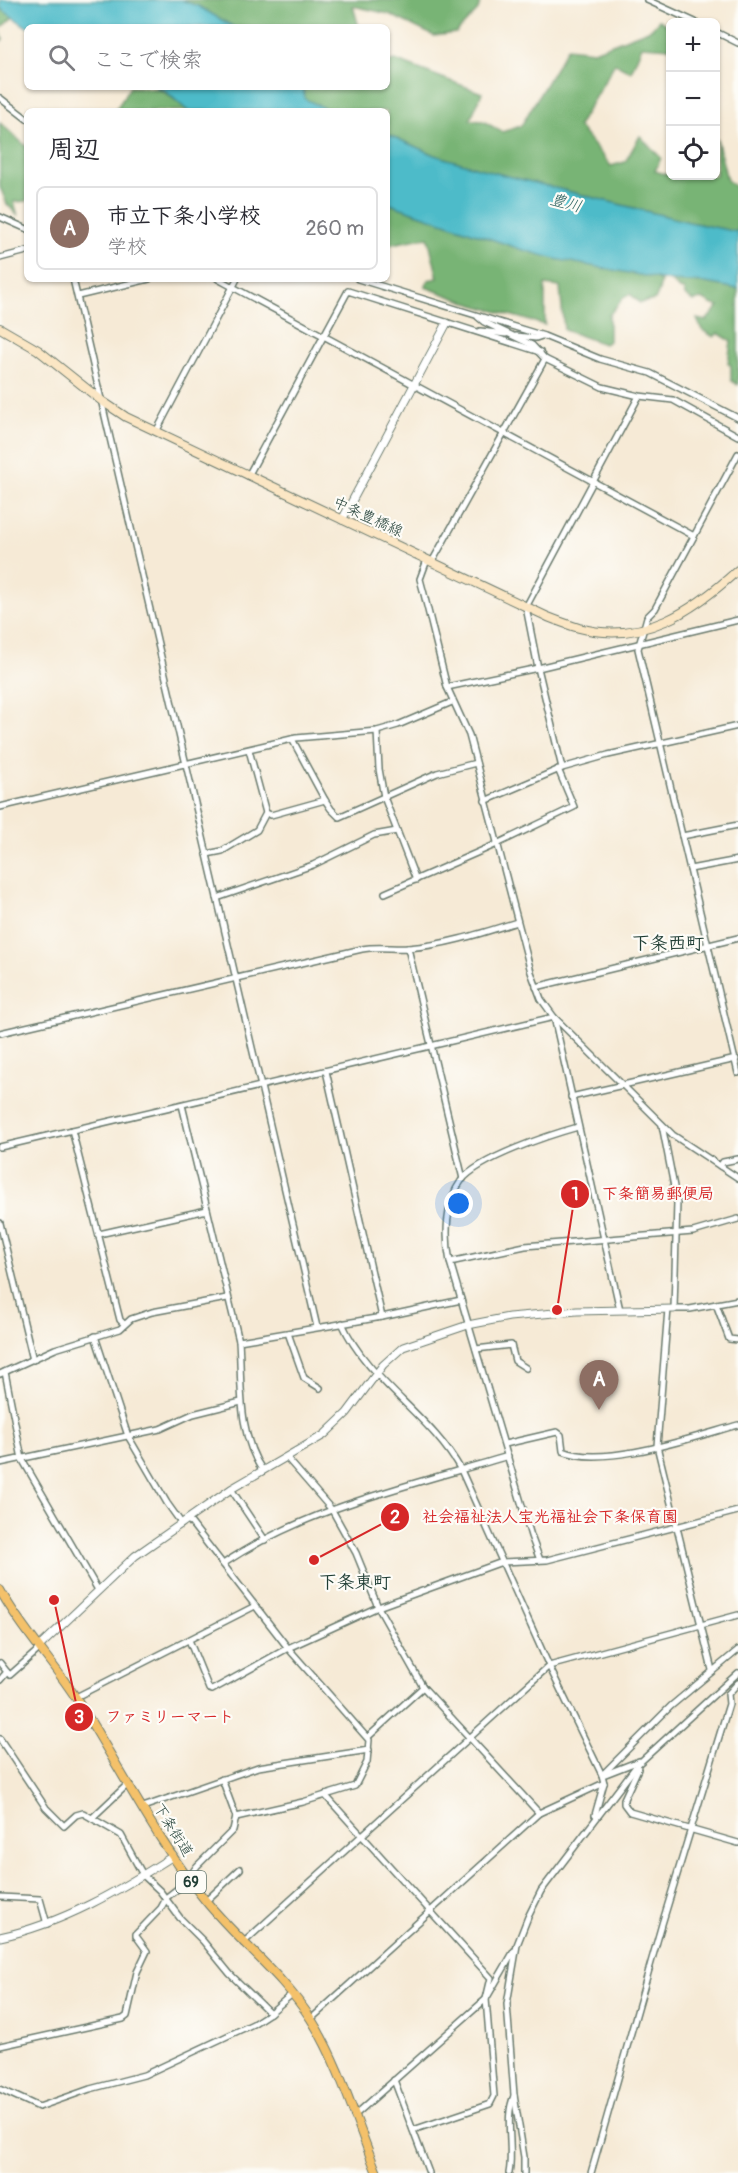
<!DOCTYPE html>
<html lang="ja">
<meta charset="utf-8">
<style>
:root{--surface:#fff;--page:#f7f7f7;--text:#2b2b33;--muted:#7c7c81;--line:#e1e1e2;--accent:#0b8043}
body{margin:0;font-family:Pangolin,"Klee One",sans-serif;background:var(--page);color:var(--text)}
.controls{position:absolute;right:18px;top:18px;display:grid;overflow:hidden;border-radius:9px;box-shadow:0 2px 4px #0004}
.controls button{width:54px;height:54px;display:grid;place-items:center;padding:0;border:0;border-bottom:2px solid var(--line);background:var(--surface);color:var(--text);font:30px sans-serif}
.you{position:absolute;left:459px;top:1204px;width:21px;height:21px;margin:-15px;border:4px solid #fff;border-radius:50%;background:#1a73e8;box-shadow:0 0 0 9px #1a73e833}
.badge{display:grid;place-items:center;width:39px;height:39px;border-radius:50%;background:var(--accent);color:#fff;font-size:20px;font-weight:700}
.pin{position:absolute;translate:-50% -50px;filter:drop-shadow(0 2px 3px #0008)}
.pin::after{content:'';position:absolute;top:32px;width:21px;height:18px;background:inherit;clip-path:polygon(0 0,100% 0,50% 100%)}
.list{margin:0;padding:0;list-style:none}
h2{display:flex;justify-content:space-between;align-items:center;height:78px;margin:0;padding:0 24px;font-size:26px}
h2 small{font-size:20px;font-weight:400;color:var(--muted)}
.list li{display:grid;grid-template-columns:39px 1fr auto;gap:18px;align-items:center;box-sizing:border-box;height:84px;margin:0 12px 12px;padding:0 12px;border:2px solid var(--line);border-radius:9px}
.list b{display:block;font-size:22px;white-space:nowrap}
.list p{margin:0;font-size:20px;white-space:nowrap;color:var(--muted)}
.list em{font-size:20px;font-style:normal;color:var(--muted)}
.icon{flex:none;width:33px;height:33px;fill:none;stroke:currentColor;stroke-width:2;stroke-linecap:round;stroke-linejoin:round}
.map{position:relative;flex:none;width:738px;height:2173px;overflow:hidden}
.search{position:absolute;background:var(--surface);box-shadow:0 2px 4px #0004;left:24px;top:24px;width:366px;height:66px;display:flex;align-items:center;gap:15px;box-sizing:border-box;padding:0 21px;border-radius:9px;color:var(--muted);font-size:22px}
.panel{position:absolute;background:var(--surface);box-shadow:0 2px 4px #0004;left:24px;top:108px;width:366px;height:174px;border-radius:9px}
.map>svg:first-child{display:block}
</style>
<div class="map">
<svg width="738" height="2173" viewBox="0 0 738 2173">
<rect width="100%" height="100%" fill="#fdfcf7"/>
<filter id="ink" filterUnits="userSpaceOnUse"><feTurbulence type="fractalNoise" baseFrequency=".0167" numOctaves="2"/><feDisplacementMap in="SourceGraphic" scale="12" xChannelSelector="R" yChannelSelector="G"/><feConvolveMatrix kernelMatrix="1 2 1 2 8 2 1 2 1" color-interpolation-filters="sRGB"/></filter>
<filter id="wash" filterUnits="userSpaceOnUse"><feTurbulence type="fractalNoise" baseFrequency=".008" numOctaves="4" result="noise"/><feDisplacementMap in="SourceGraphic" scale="24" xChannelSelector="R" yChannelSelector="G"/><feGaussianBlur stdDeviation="1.35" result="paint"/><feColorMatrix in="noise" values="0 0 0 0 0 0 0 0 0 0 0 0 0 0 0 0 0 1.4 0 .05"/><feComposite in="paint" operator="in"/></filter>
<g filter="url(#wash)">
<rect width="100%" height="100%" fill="#f6ead6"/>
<g fill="#78b474" stroke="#4c7854" stroke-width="1.5">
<polygon points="181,0 478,0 480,3 478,10 456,33 434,36 389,14 353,6 359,27 234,27 198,6"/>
<polygon points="0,8 13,17 0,29 3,39 0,42"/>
<polygon points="659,20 670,27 670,48 642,46 631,72 615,63 578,126 611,166 625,162 640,136 661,158 655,171 679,178 692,176 716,176 717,139 727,180 738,189 738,232 689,222 492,172 434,155 387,134 387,111 331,111 304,99 303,87 387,87 387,62 395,60 482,93 470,120 483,121 502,132 521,126 567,48 594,51 651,29"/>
<path d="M130,87C163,87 164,90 188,111H115Z"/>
<polygon points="0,123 27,147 27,201 14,202 18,216 7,204 0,187"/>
<polygon points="387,203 520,249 655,278 661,281 659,291 655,300 640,303 630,294 624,297 609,315 609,341 604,344 564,330 560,287 545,285 545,325 474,305 425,287 428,280 438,278 428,237 387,245"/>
<polygon points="671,281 706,283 738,289 738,385 731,380 731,366 728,363 731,341 718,333 714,337 702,330 697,319 706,321 719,306 713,305 702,299 693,301 685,295 684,290 679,289"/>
</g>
<g fill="#4ebbc9" stroke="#367c7e" stroke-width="1.5">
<polygon points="0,0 181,0 198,6 234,27 27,27 0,8"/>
<polygon points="155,87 303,87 305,99 331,111 188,111 164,90"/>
<polygon points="387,134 434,155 492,172 689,222 738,232 738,289 706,283 671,281 555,259 520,249 387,203"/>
</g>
</g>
<g filter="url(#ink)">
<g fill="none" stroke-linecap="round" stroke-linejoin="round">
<defs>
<g id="minor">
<polyline points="647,0 695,22"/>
<polyline points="716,32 738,43"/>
<polyline points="0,98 27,119"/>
<polyline points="0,217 27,229"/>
<polyline points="0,258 27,251"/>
<polyline points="73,279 317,1327"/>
<polyline points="218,279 694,536"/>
<polyline points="358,279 544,336 600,359 650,373 738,418"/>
<polyline points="78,296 149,279"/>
<polyline points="480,331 506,334"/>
<polyline points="516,336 536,338 542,336"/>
<polyline points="545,359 602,387 639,396 673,400 738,436"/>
<polyline points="156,432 237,279"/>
<polyline points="738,454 655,609 647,617 638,649 738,1073"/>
<polyline points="248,476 348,291 540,352"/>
<polyline points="427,560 420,579 424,594 447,687 469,735 531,972 541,999 554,1017 620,1310"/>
<polyline points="432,562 545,359 532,345 484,322 478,317"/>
<polyline points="447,687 538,668 738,620"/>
<polyline points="377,731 379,769 384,797 416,880"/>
<polyline points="292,739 325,800 331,809 339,817 437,773 476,763"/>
<polyline points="249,750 266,813"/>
<polyline points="562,768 538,668 526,607 639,396"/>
<polyline points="485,801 562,768 608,755 738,726"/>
<polyline points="0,807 296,738 377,731 398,725 452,702"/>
<polyline points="682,836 738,825"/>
<polyline points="207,854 222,851 257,830 266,813 271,815 325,800"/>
<polyline points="690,869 738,860"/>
<polyline points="385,893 497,844 574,807 558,769"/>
<polyline points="217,898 313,865 374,835 397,831"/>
<polyline points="408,948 463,1179"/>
<polyline points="536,987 738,938"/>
<path d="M0,1033L362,949C377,946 393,949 408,948C446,945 482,933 517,922"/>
<polyline points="326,1071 382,1317"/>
<polyline points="571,1097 736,1059"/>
<polyline points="182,1105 239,1341 382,1317 461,1300"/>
<polyline points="662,1125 677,1202 674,1309 690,1309 738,1300"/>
<polyline points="72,1130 120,1320 124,1324"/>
<polyline points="0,1147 554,1017 673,1135 738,1178"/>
<polyline points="720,1166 723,1162 738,1159"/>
<polyline points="0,1223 33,1360"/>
<polyline points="99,1234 207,1210"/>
<polyline points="450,1262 525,1246 693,1232 738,1219"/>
<polyline points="716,1304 729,1339 738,1340"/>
<polyline points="668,1309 657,1446 712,1670"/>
<path d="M342,1323C368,1382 430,1414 461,1470L549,1666L602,1775L604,1783L595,1815"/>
<polyline points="288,1333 304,1378 320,1388"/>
<polyline points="95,1336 128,1436 167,1503 182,1524"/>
<path d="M239,1341C242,1383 237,1434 263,1471"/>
<polyline points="476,1349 511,1345 515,1361 526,1368"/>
<polyline points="5,1372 22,1459 98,1590"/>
<polyline points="0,1374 55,1349 120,1329 131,1319 152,1312 227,1298"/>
<path d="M505,1444L557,1432L561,1435L563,1451C604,1468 694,1437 738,1425"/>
<polyline points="287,1458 332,1510 356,1553 378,1607 423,1687 539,1813"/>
<polyline points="0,1463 160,1429 193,1414 241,1402"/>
<polyline points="231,1489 265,1540"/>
<polyline points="188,1519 288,1648 369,1740 367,1762 355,1786 303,1802 236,1817 222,1779"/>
<path d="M540,1560L531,1536L450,1262C445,1237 445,1203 461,1181C479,1158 549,1135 578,1127"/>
<path d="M223,1564C308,1507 412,1485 508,1456"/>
<polyline points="189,1640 209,1689 212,1690 288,1648 378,1607 502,1562 547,1560 738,1511"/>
<polyline points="0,1663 7,1672"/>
<polyline points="0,1680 7,1672 10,1675 36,1652 39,1647"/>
<polyline points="76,1697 255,1606"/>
<polyline points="368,1737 423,1687"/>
<polyline points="0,1739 46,1808 64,1826 76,1815 83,1813 121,1835 143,1875 160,1891 180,1918 203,1941 230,1974 270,2013"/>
<polyline points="637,1765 638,1769 624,1799 624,1804 630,1812 738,1843"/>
<polyline points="602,1775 671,1706 738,1650"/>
<polyline points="603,1775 639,1761"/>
<polyline points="325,1795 491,1978 486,1999 494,2096 490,2104 413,2130"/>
<polyline points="143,1807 258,1767 369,1750"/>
<polyline points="92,1818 128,1784"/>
<polyline points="0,1897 40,1899 47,1924"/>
<polyline points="206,1901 240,1869"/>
<polyline points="243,1943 549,1666 738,1615"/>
<polyline points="311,2019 539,1813 604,1783"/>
<polyline points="0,2046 123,2019 127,2016 137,1972 147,1951 136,1936 136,1934 161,1908 167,1897 185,1883 197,1866 233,1830 236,1817"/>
<polyline points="394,2080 429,2173"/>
<polyline points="0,2089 39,2107 90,2089 144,2075 253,2024 270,2013 292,1994"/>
<polyline points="354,2116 486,1999 514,1951"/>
<path d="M509,2173C514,2149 504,2117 514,2096"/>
<polyline points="524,2173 524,2157 514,2095 507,2004 517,1945 528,1917 541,1891 637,1765 738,1673"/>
<polyline points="591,2173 662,1924 729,1704 728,1694 738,1683"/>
</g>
<g id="tertiary">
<polyline points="342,520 447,323"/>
<polyline points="39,1647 135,1556 231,1489 324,1435 347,1413 383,1365 403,1347 468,1325 509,1317 577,1311 674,1309"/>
<path d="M0,1937C62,1924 120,1890 173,1856"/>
</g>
<path id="secondary" d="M0,328L38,350L102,401L126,417L548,617C558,621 569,625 579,628C644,645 693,611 738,570"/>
<path id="primary" d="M0,1590C22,1630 54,1663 78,1701C120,1767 155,1839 205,1900C238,1941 282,1974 311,2019C340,2065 356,2122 377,2173"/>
</defs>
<use href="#minor" stroke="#6a7a6d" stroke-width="8"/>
<use href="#tertiary" stroke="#6a7a6d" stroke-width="9"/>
<use href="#secondary" stroke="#6a7a6d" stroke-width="10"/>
<use href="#primary" stroke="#6a7a6d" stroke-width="10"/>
<use href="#minor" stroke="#fff" stroke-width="5"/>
<use href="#tertiary" stroke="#fff" stroke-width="7"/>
<use href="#secondary" stroke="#fbe6c4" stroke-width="8"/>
<use href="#primary" stroke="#f4c16b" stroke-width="8"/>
</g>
</g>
<g text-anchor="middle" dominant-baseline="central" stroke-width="4.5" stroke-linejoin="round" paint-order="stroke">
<rect fill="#fdfcf7" stroke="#62766e" stroke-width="1.5" x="176" y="1871" width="30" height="22" rx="4.5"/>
<g font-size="14" font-weight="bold" fill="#1f3d34">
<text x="191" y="1882">69</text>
</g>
<g font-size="15" fill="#1f3d34" stroke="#fdfcf7">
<text transform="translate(368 517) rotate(25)">中条豊橋線</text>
<text transform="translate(173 1830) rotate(58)">下条街道</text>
</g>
<g font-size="16" font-style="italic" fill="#2d6361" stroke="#fdfcf7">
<text transform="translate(566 203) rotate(16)">豊川</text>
</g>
<g font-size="18" font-weight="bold" fill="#1f3d34" stroke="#fdfcf7">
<text x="668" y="943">下条西町</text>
<text x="355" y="1582">下条東町</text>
</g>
</g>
<path fill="none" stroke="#d62828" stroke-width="2" d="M557 1310L575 1194M314 1560L395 1517M54 1600L79 1717"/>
<g fill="#d62828" stroke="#fdfcf7" stroke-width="2">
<circle cx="557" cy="1310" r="6"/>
<circle cx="314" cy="1560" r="6"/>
<circle cx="54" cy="1600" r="6"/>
<circle cx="575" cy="1194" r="15"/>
<circle cx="395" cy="1517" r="15"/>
<circle cx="79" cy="1717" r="15"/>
</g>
<g font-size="18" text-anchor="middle" font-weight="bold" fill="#fff">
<text x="575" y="1200">1</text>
<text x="395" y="1523">2</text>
<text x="79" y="1723">3</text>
</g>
<g font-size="16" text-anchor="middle" font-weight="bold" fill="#d62828" stroke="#fdfcf7" stroke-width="4.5" stroke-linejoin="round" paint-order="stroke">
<text x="658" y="1199">下条簡易郵便局</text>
<text x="550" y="1522">社会福祉法人宝光福祉会下条保育園</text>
<text x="170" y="1722">ファミリーマート</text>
</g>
</svg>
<div class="controls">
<button>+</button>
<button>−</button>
<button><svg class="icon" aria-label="locate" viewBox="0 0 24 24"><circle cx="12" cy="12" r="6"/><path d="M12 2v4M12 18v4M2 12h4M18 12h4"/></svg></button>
</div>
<div class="you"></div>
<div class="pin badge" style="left:599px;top:1410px;background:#8d6e63">A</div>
<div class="search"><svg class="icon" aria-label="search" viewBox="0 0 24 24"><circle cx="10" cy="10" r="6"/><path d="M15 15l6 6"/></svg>ここで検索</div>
<section class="panel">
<h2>周辺<small></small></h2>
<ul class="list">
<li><span class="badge" style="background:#8d6e63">A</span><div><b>市立下条小学校</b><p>学校</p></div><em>260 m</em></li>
</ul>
</section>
</div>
